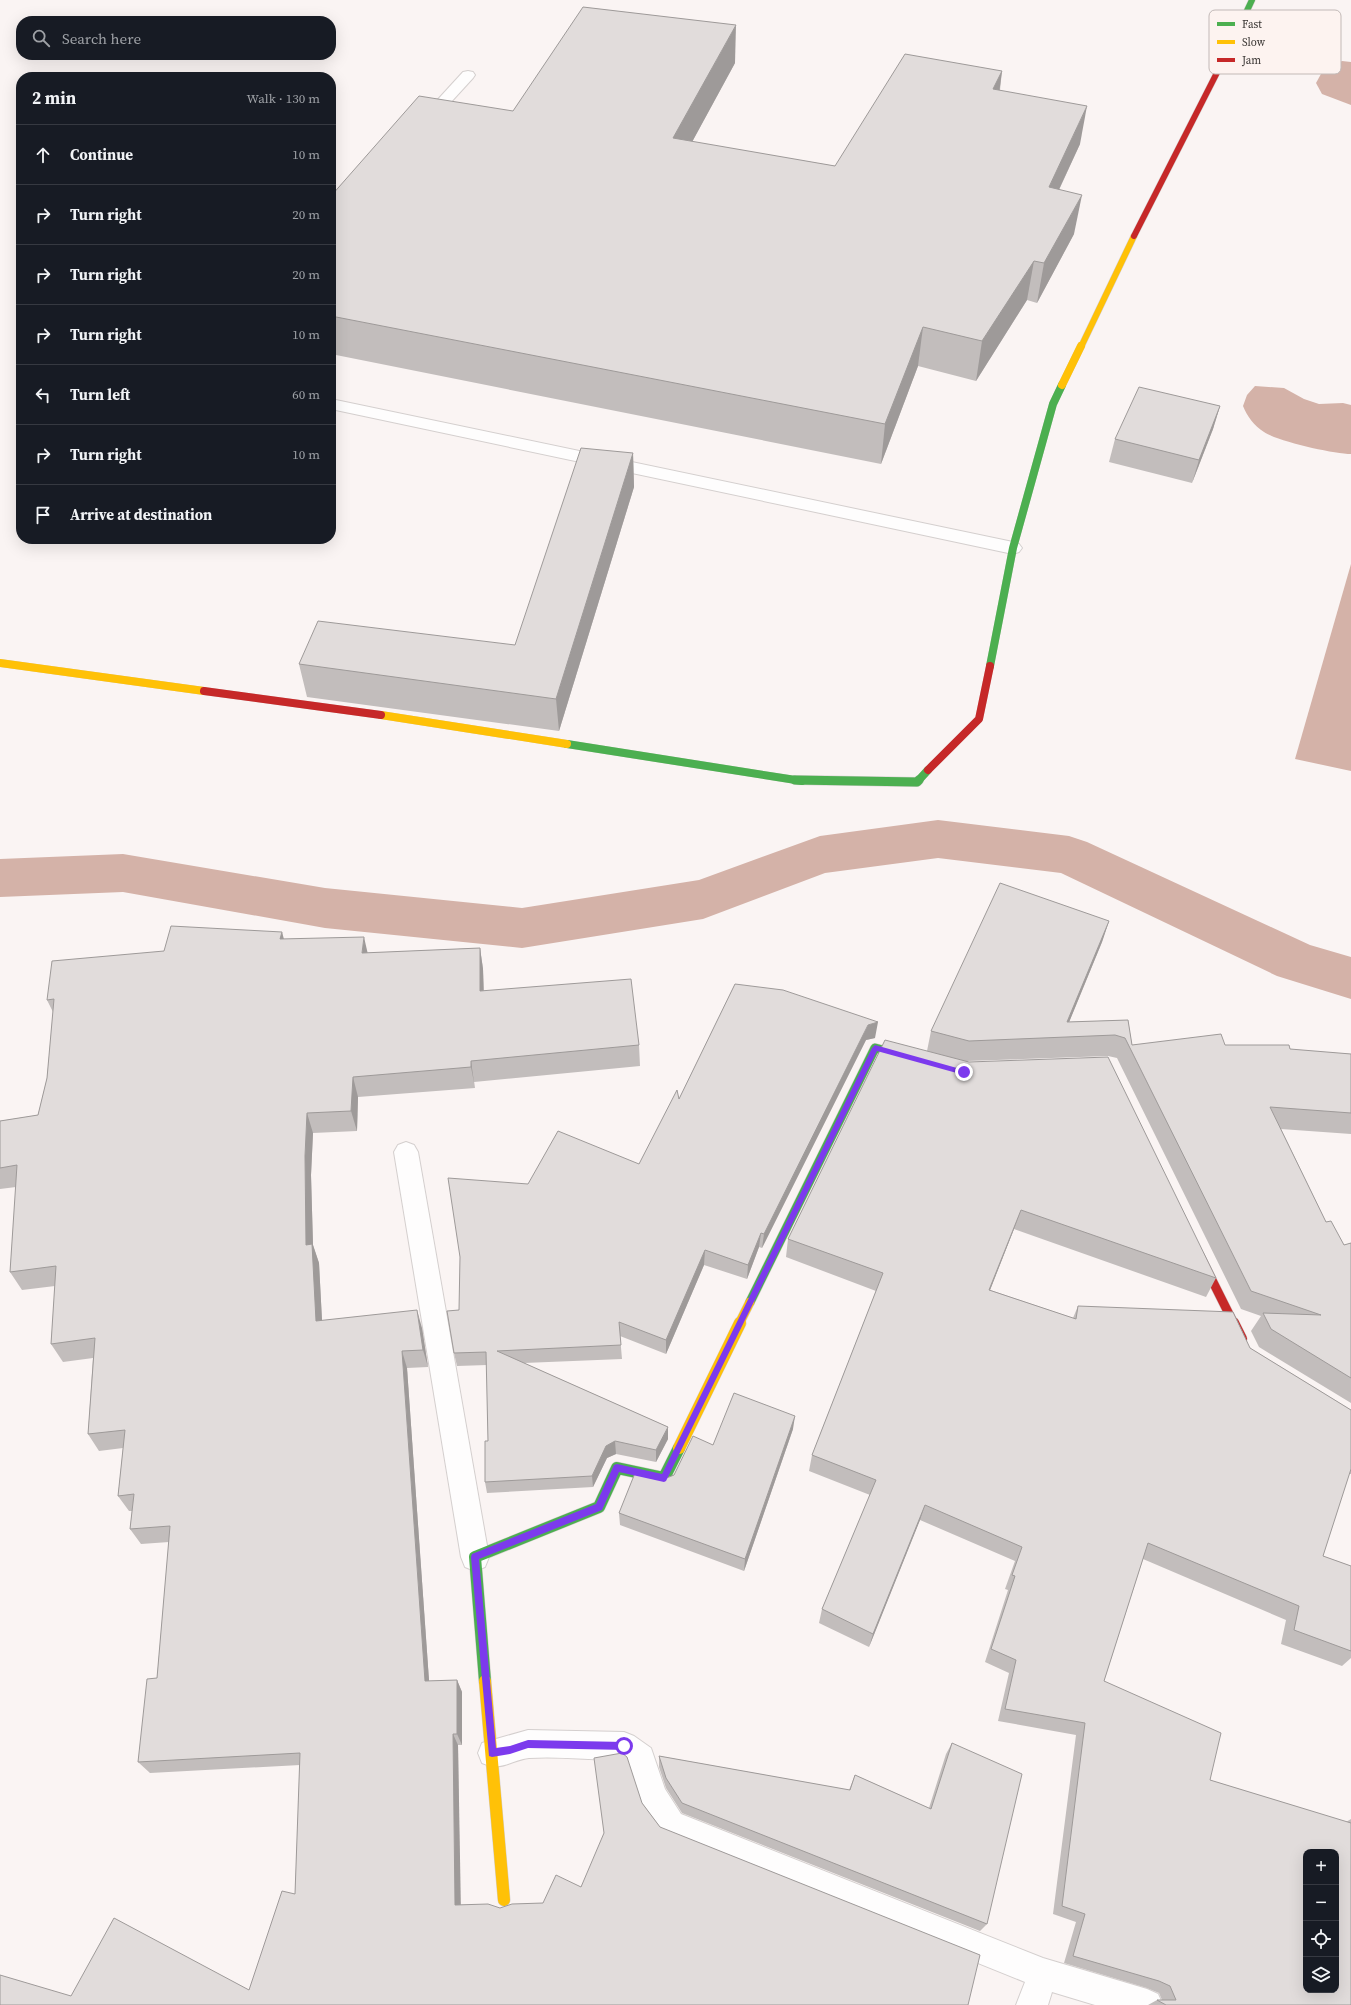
<!DOCTYPE html>
<meta charset="utf-8">
<style>
:root{--surface:#171b24;--page:#20242c;--text:#f1f3f6;--muted:#9ea1a6;--line:#363941}
body{margin:0;font-family:"Source Serif 4",serif;background:var(--page);color:var(--text)}
.controls{position:absolute;right:12px;bottom:12px;display:grid;overflow:hidden;border-radius:8px;box-shadow:0 4px 16px #0002}
.controls button{width:36px;height:36px;display:grid;place-items:center;padding:0;border:0;border-bottom:1px solid var(--line);background:var(--surface);color:var(--text);font:20px sans-serif}
.stop{position:absolute;width:12px;height:12px;margin:-9px;border:3px solid #7c3aed;border-radius:50%;background:#fff}
.stop.end{background:#7c3aed;border-color:#fff;box-shadow:0 1px 4px #0008}
.list{margin:0;padding:0;list-style:none}
h2{display:flex;justify-content:space-between;align-items:center;height:52px;margin:0;padding:0 16px;font-size:17px}
h2 small{font-size:13px;font-weight:400;color:var(--muted)}
.list li{display:grid;grid-template-columns:26px 1fr auto;gap:12px;align-items:center;box-sizing:border-box;height:60px;padding:0 16px;border-top:1px solid var(--line)}
.list b{display:block;font-size:15px;white-space:nowrap}
.list em{font-size:13px;font-style:normal;color:var(--muted)}
.icon{flex:none;width:22px;height:22px;fill:none;stroke:currentColor;stroke-width:2;stroke-linecap:round;stroke-linejoin:round}
.map{position:relative;flex:none;width:1351px;height:2005px;overflow:hidden}
.search{position:absolute;background:var(--surface);box-shadow:0 4px 16px #0002;left:16px;top:16px;width:320px;height:44px;display:flex;align-items:center;gap:10px;box-sizing:border-box;padding:0 14px;border-radius:16px;color:var(--muted);font-size:15px}
.panel{position:absolute;background:var(--surface);box-shadow:0 4px 16px #0002;left:16px;top:72px;width:320px;height:472px;border-radius:16px}
.map>svg:first-child{display:block}
</style>
<div class="map">
<svg width="1351" height="2005" viewBox="0 0 1351 2005">
<rect width="100%" height="100%" fill="#faf4f3"/>
<g fill="#d4b2a8">
<polygon points="1342,61 1351,62 1351,105 1322,94 1316,83 1321,74"/>
<path d="M1255,386L1284,388L1304,399L1319,404L1343,403L1351,405V454C1334,454 1277,441 1264,432C1254,426 1247,416 1243,406L1247,395Z"/>
<polygon points="1351,564 1351,771 1295,759"/>
</g>
<g fill="none" stroke-linecap="round" stroke-linejoin="round">
<polygon fill="#d4b2a8" fill-rule="evenodd" points="938,820 1069,836 1087,842 1310,945 1351,957 1351,999 1277,976 1061,873 938,858 825,873 703,919 522,948 325,928 123,892 0,897 0,859 123,854 325,888 522,908 699,880 820,836"/>
<defs>
<g id="lane">
<polygon points="468,71 473,72 475,75 473,78 430,125 420,125 418,122 420,119 463,72"/>
<polygon points="331,399 1013,542 1019,544 1022,548 1019,552 1013,554 331,409"/>
</g>
<g id="street">
<polygon points="406,1142 414,1145 418,1152 489,1557 485,1567 475,1571 465,1567 461,1557 394,1152 398,1145"/>
<path d="M528,1730L624,1732L634,1736L651,1748L665,1789L681,1814L1043,1958L1147,1989L1158,1994L1163,2005H1095L1052,1992L1048,2005H1016L1025,1982L661,1835L644,1812L629,1767L620,1760C590,1760 559,1756 529,1758C511,1760 502,1772 482,1763L478,1753L482,1743Z"/>
</g>
<polyline id="fast-far3" points="1229,49 1252,0"/>
<g id="fast-far2">
<polyline points="990,666 1013,548 1053,404 1062,385"/>
<polyline points="567,744 802,781"/>
<polyline points="918,781 928,770"/>
</g>
<g id="fast-far1">
<polyline points="795,780 917,782 919,780"/>
<polyline points="750,1302 875,1048 909,1057"/>
</g>
<polyline id="fast" points="485,1681 475,1557 599,1507 617,1468 664,1478 679,1448"/>
<polyline id="slow-far3" points="1081,347 1134,236"/>
<g id="slow-far2">
<polyline points="1062,385 1081,346"/>
<polyline points="0,663 204,691"/>
<polyline points="381,715 567,744"/>
</g>
<polyline id="slow-far1" points="739,1324 750,1302"/>
<g id="slow">
<polyline points="679,1448 740,1323"/>
<polyline points="485,1681 504,1900"/>
</g>
<polyline id="jam-far3" points="1134,236 1229,49"/>
<g id="jam-far2">
<polyline points="204,691 381,715"/>
<polyline points="928,770 979,719 990,666"/>
</g>
<polyline id="jam-far1" points="1200,1256 1234,1324"/>
<polyline id="jam" points="1233,1323 1241,1339"/>
</defs>
<use href="#lane" stroke="#d4cfce" stroke-width="2"/>
<use href="#street" stroke="#d4cfce" stroke-width="2"/>
<use href="#fast-far3" stroke="#d4cfce" stroke-width="7"/>
<use href="#fast-far2" stroke="#d4cfce" stroke-width="8"/>
<use href="#fast-far1" stroke="#d4cfce" stroke-width="10"/>
<use href="#fast" stroke="#d4cfce" stroke-width="13"/>
<use href="#slow-far3" stroke="#d4cfce" stroke-width="7"/>
<use href="#slow-far2" stroke="#d4cfce" stroke-width="8"/>
<use href="#slow-far1" stroke="#d4cfce" stroke-width="10"/>
<use href="#slow" stroke="#d4cfce" stroke-width="13"/>
<use href="#jam-far3" stroke="#d4cfce" stroke-width="7"/>
<use href="#jam-far2" stroke="#d4cfce" stroke-width="8"/>
<use href="#jam-far1" stroke="#d4cfce" stroke-width="10"/>
<use href="#jam" stroke="#d4cfce" stroke-width="13"/>
<use href="#lane" fill="#fefdfd" fill-rule="evenodd"/>
<use href="#street" fill="#fefdfd" fill-rule="evenodd"/>
<use href="#fast-far3" stroke="#4caf50" stroke-width="6"/>
<use href="#fast-far2" stroke="#4caf50" stroke-width="8"/>
<use href="#fast-far1" stroke="#4caf50" stroke-width="9"/>
<use href="#fast" stroke="#4caf50" stroke-width="12"/>
<use href="#slow-far3" stroke="#ffc107" stroke-width="6"/>
<use href="#slow-far2" stroke="#ffc107" stroke-width="8"/>
<use href="#slow-far1" stroke="#ffc107" stroke-width="9"/>
<use href="#slow" stroke="#ffc107" stroke-width="12"/>
<use href="#jam-far3" stroke="#c62828" stroke-width="6"/>
<use href="#jam-far2" stroke="#c62828" stroke-width="8"/>
<use href="#jam-far1" stroke="#c62828" stroke-width="9"/>
<use href="#jam" stroke="#c62828" stroke-width="12"/>
</g>
<g fill="#c2bdbc">
<polygon points="735,63 692,142 835,166 1002,71 1000,90 1080,144 1059,190 1074,234 1037,303 1027,300 976,381 918,366 881,464 331,354 331,196 513,111"/>
<polygon points="1220,406 1213,429 1192,483 1109,462 1115,439"/>
<polygon points="633,453 634,487 559,731 307,697 299,664 515,645"/>
<polygon points="1109,921 1102,942 1069,1022 1128,1020 1132,1045 1225,1045 1351,1054 1351,1134 1281,1129 1326,1222 1344,1245 1351,1243 1351,1403 1259,1347 1251,1331 1261,1316 1241,1309 1117,1058 1108,1056 967,1061 1216,1278 1206,1297 1014,1229 990,1290 1073,1318 1078,1306 1250,1348 1351,1410 1351,1474 1349,1474 1323,1556 1351,1566 1351,1658 1342,1666 1281,1644 1286,1620 1143,1559 1104,1681 1210,1780 1346,1822 1351,1819 1351,2005 1148,2005 1157,2000 1162,2000 1159,1993 1147,1988 1064,1963 1076,1922 1053,1914 1076,1735 998,1721 1009,1673 985,1662 1008,1590 1005,1589 1015,1561 920,1520 869,1647 819,1623 822,1609 870,1495 809,1471 812,1455 876,1291 786,1257 788,1239 927,1051 931,1031"/>
<polygon points="282,932 283,939 368,953 480,948 483,969 484,991 639,1045 640,1066 474,1082 475,1088 358,1097 357,1131 313,1133 311,1175 313,1245 319,1263 322,1321 422,1328 428,1367 407,1368 429,1681 457,1680 462,1692 462,1745 458,1745 460,1905 500,1908 543,1903 581,1887 642,1803 660,1827 968,2005 71,1996 249,1990 295,1894 300,1765 150,1773 138,1762 157,1678 169,1542 141,1544 130,1529 132,1511 129,1511 118,1496 123,1448 99,1451 88,1434 93,1358 63,1362 51,1344 55,1286 22,1290 10,1272 16,1187 0,1189 0,1121 38,1115 47,1078 53,1012 47,1000 164,951"/>
<polygon points="735,984 875,1038 866,1040 762,1248 759,1247 747,1279 704,1265 666,1354 620,1336 622,1359 524,1363 668,1427 668,1439 656,1462 616,1454 607,1458 593,1487 487,1493 485,1482 488,1441 487,1365 457,1366 454,1353 459,1310 528,1184 639,1164 679,1099"/>
<polygon points="793,1429 744,1571 620,1525 619,1513 664,1479 674,1475 713,1445"/>
<polygon points="952,1743 987,1924 980,1931 682,1813 666,1788 659,1767 659,1756 849,1790 855,1775 929,1808 946,1754"/>
</g>
<g fill="#9e9a99">
<polygon points="736,25 735,63 673,177 673,138"/>
<polygon points="1002,71 997,109 993,89"/>
<polygon points="1087,106 1080,144 1042,226 1049,187"/>
<polygon points="1082,195 1074,234 1037,303 1044,263"/>
<polygon points="1034,261 1027,300 976,381 982,341"/>
<polygon points="923,327 918,366 881,464 885,424"/>
<polygon points="1220,406 1213,429 1192,483 1199,460"/>
<polygon points="633,453 634,487 559,731 556,699"/>
<polygon points="1109,921 1102,942 1063,1037 1067,1022"/>
<polygon points="282,932 288,954 280,939"/>
<polygon points="364,937 369,959 362,953"/>
<polygon points="480,948 483,969 484,1012 480,991"/>
<polygon points="878,1022 875,1038 866,1040 762,1248 764,1234 868,1025"/>
<polygon points="471,1061 474,1082 475,1088 471,1067"/>
<polygon points="353,1077 358,1097 357,1131 351,1111"/>
<polygon points="307,1113 313,1133 311,1175 313,1245 319,1263 323,1339 316,1321 306,1245 305,1156"/>
<polygon points="1021,1210 1014,1229 983,1308 989,1290"/>
<polygon points="761,1233 759,1247 747,1279 748,1265"/>
<polygon points="705,1250 704,1265 666,1354 666,1340"/>
<polygon points="417,1310 422,1328 428,1367 423,1350"/>
<polygon points="402,1351 407,1368 430,1694 425,1681"/>
<polygon points="795,1416 793,1429 744,1571 745,1559"/>
<polygon points="668,1427 668,1439 656,1462 656,1450"/>
<polygon points="615,1441 616,1454 607,1458 593,1487 592,1476 606,1446"/>
<polygon points="925,1505 920,1520 869,1647 873,1634"/>
<polygon points="457,1680 462,1692 462,1745 457,1734"/>
<polygon points="453,1734 458,1745 461,1913 455,1905"/>
</g>
<g fill="#e1dcdb" stroke="#9e9a99" fill-rule="evenodd">
<polygon points="583,7 736,25 673,138 835,166 905,54 1002,71 993,89 1087,106 1049,187 1082,195 1044,263 1034,261 982,341 923,327 885,424 331,316 331,196 419,96 513,111"/>
<polygon points="1139,387 1220,406 1199,460 1115,439"/>
<polygon points="581,448 633,453 556,699 299,664 318,621 515,645"/>
<polygon points="1000,883 1109,921 1067,1022 1128,1020 1132,1045 1221,1034 1225,1045 1289,1045 1290,1049 1351,1054 1351,1113 1270,1107 1326,1222 1331,1221 1344,1245 1351,1243 1351,1378 1271,1329 1263,1313 1321,1315 1251,1291 1125,1038 1115,1035 969,1041 931,1031"/>
<polygon points="171,926 282,932 280,939 364,937 362,953 480,948 480,991 631,979 639,1045 471,1061 471,1067 353,1077 351,1111 307,1113 305,1156 306,1245 312,1244 316,1321 417,1310 423,1350 402,1351 425,1681 457,1680 457,1734 453,1734 455,1905 488,1904 500,1908 512,1904 543,1903 556,1875 581,1887 604,1833 594,1758 622,1753 627,1757 642,1803 660,1827 980,1955 968,2005 0,2005 0,1975 71,1996 114,1918 249,1990 282,1891 295,1894 300,1753 138,1762 147,1679 157,1678 170,1526 130,1529 134,1494 118,1496 125,1430 88,1434 95,1338 51,1344 56,1266 10,1272 17,1165 0,1168 0,1121 38,1115 47,1078 54,999 47,1000 52,961 164,951"/>
<polygon points="735,984 783,990 878,1022 868,1025 764,1234 761,1233 748,1265 705,1250 666,1340 619,1322 621,1345 497,1351 668,1427 656,1450 615,1441 606,1446 592,1476 485,1482 485,1441 488,1441 486,1352 454,1353 447,1311 459,1310 460,1257 448,1178 528,1184 558,1131 639,1164 677,1090 679,1099"/>
<path d="M885,1040L969,1062L1108,1057L1216,1278L1021,1210L989,1290L1076,1319L1078,1306L1233,1312L1250,1348L1351,1410V1469L1323,1556L1351,1566V1651L1294,1630L1299,1606L1148,1543L1104,1681L1221,1733L1210,1780L1351,1823V2005H1166L1157,2000H1176L1170,1986L1159,1981L1073,1956L1085,1914L1062,1906L1085,1723L1005,1709L1016,1660L991,1649L1015,1576L1012,1575L1022,1547L925,1505L873,1634L822,1609L876,1480L812,1455L883,1273L788,1239ZM1306,1852H1336V1990H1306Z"/>
<polygon points="734,1393 795,1416 745,1559 619,1513 635,1473 664,1479 674,1475 693,1436 713,1445"/>
<polygon points="952,1743 1022,1774 987,1924 682,1803 666,1778 659,1756 850,1790 855,1775 931,1809"/>
</g>
<polygon fill="#7c3aed" points="875,1045 964,1070 967,1072 964,1075 877,1051 666,1481 664,1482 619,1472 602,1510 479,1559 496,1748 510,1746 528,1740 624,1742 627,1743 627,1750 528,1748 510,1754 492,1757 489,1756 471,1557 472,1554 596,1504 614,1465 617,1464 662,1474 872,1048"/>
<rect x="1209" y="10" width="132" height="64" rx="6" fill="#fdf3f0" stroke="#c2b9b7" stroke-width="1"/>
<rect x="1217" y="22" width="18" height="4" fill="#4caf50"/>
<rect x="1217" y="40" width="18" height="4" fill="#ffc107"/>
<rect x="1217" y="58" width="18" height="4" fill="#c62828"/>
<g font-size="11" fill="#373331">
<text x="1242" y="28">Fast</text>
<text x="1242" y="46">Slow</text>
<text x="1242" y="64">Jam</text>
</g>
</svg>
<div class="controls">
<button>+</button>
<button>−</button>
<button><svg class="icon" aria-label="locate" viewBox="0 0 24 24"><circle cx="12" cy="12" r="6"/><path d="M12 2v4M12 18v4M2 12h4M18 12h4"/></svg></button>
<button><svg class="icon" aria-label="layers" viewBox="0 0 24 24"><path d="M12 4l9 5-9 5-9-5zM3 14l9 5 9-5"/></svg></button>
</div>
<div class="stop" style="left:624px;top:1746px"></div>
<div class="stop end" style="left:964px;top:1072px"></div>
<div class="search"><svg class="icon" aria-label="search" viewBox="0 0 24 24"><circle cx="10" cy="10" r="6"/><path d="M15 15l6 6"/></svg>Search here</div>
<section class="panel">
<h2>2 min<small>Walk · 130 m</small></h2>
<ul class="list">
<li><svg class="icon" aria-label="ahead" viewBox="0 0 24 24"><path d="M12 20V5M6 11l6-6 6 6"/></svg><div><b>Continue</b></div><em>10 m</em></li>
<li><svg class="icon" aria-label="right" viewBox="0 0 24 24"><path d="M7 20v-9h11M14 6l5 5-5 5"/></svg><div><b>Turn right</b></div><em>20 m</em></li>
<li><svg class="icon" aria-label="right" viewBox="0 0 24 24"><path d="M7 20v-9h11M14 6l5 5-5 5"/></svg><div><b>Turn right</b></div><em>20 m</em></li>
<li><svg class="icon" aria-label="right" viewBox="0 0 24 24"><path d="M7 20v-9h11M14 6l5 5-5 5"/></svg><div><b>Turn right</b></div><em>10 m</em></li>
<li><svg class="icon" aria-label="left" viewBox="0 0 24 24"><path d="M17 20v-9H6M10 6l-5 5 5 5"/></svg><div><b>Turn left</b></div><em>60 m</em></li>
<li><svg class="icon" aria-label="right" viewBox="0 0 24 24"><path d="M7 20v-9h11M14 6l5 5-5 5"/></svg><div><b>Turn right</b></div><em>10 m</em></li>
<li><svg class="icon" aria-label="arrive" viewBox="0 0 24 24"><path d="M6 21V4h12l-3 4 3 4H6"/></svg><div><b>Arrive at destination</b></div></li>
</ul>
</section>
</div>
